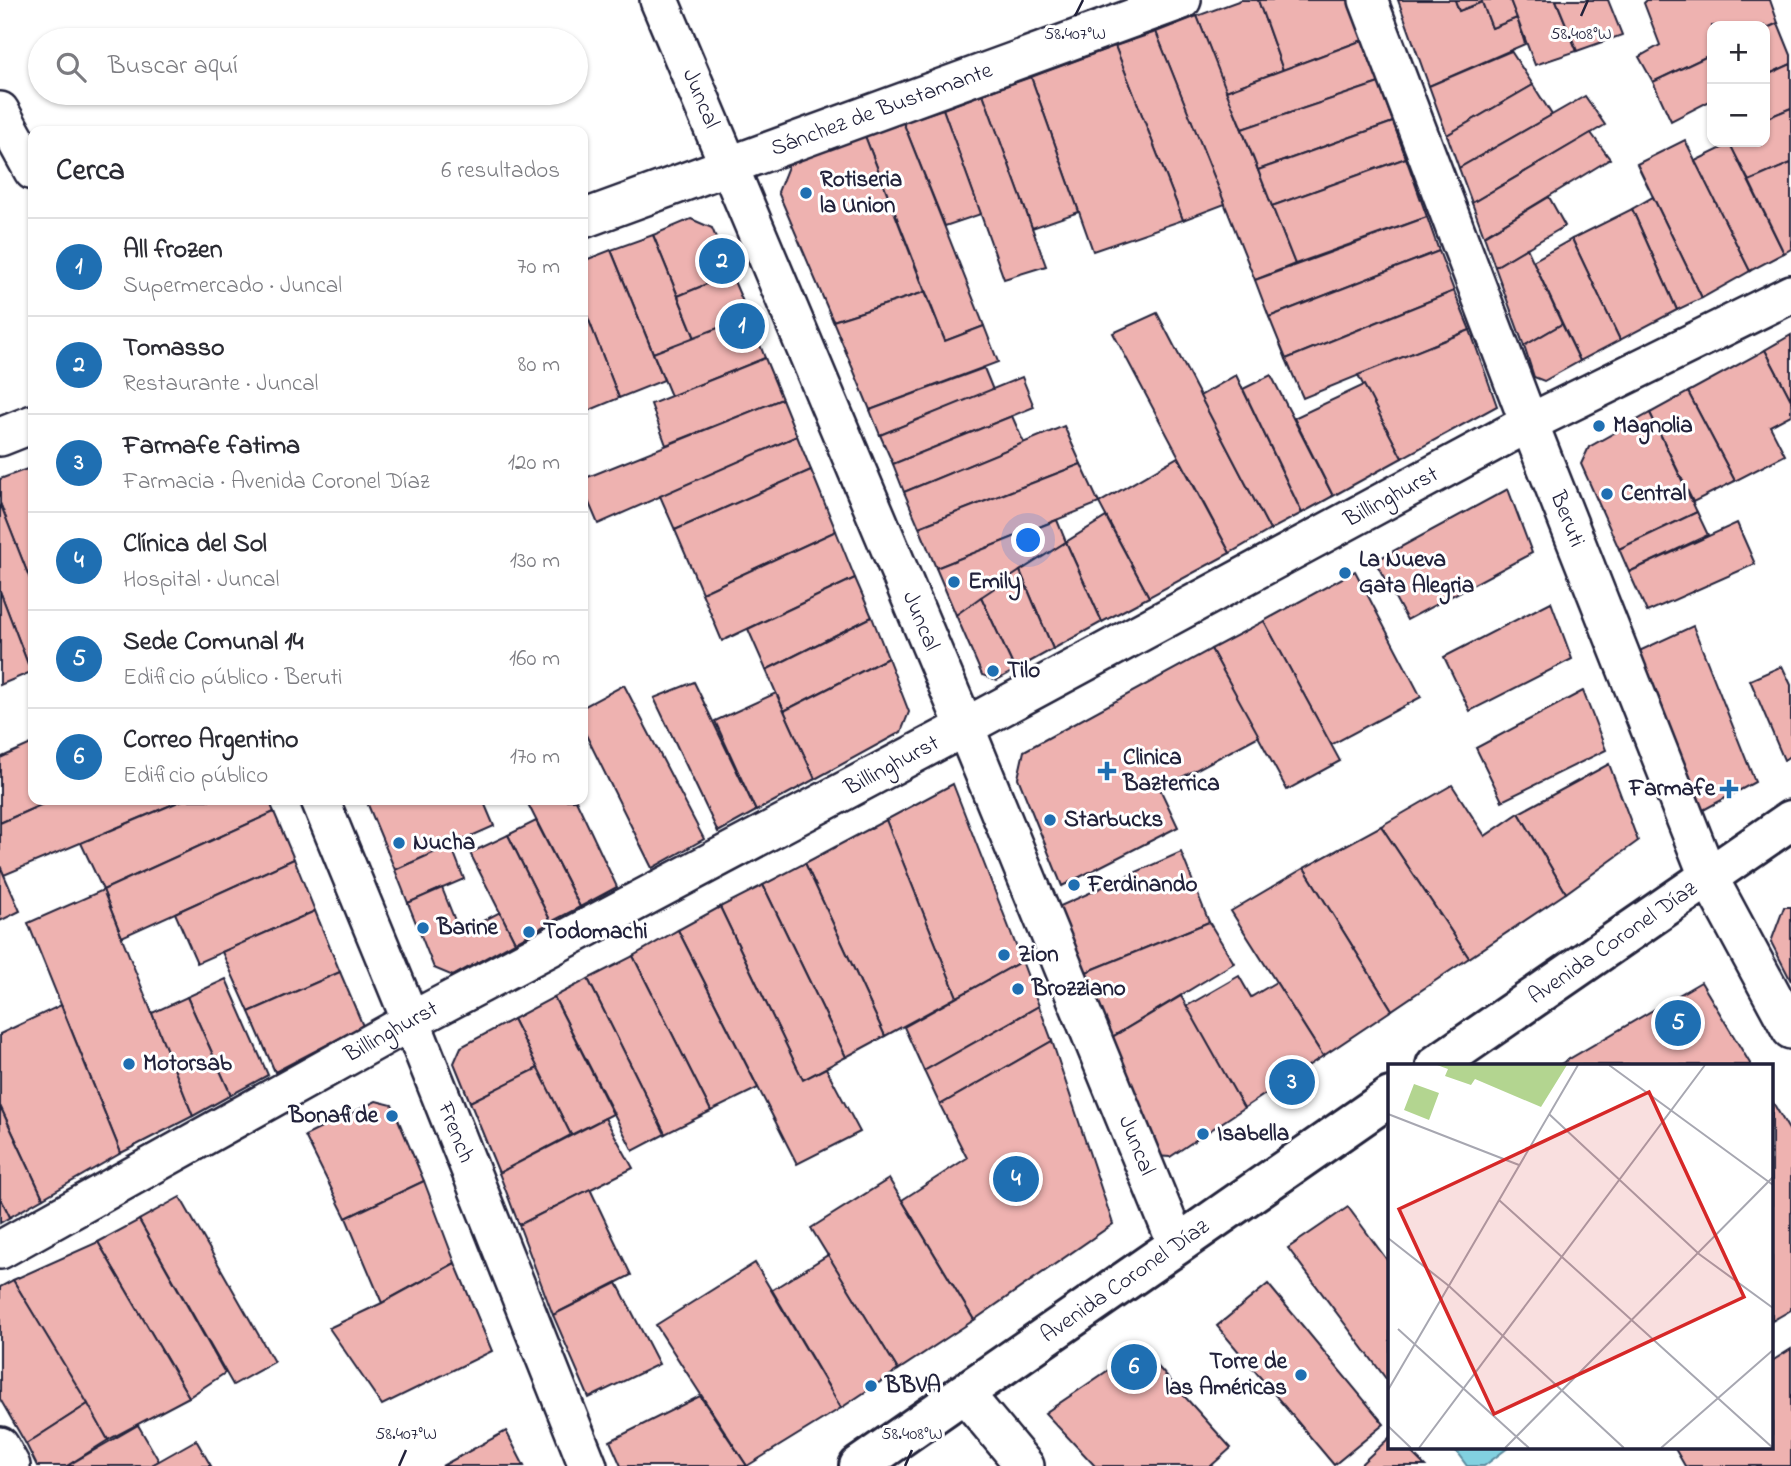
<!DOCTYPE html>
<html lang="es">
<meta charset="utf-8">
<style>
:root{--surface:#fff;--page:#f2f2f3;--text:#2b2b33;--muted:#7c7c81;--line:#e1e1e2;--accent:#1f6fb2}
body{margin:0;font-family:"Indie Flower",sans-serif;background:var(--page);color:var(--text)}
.controls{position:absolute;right:21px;top:21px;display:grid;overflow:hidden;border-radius:14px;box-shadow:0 2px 5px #0004}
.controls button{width:63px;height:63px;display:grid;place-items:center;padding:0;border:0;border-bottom:2px solid var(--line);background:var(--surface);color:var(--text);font:35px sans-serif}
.you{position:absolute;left:1029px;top:541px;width:24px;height:24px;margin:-18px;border:5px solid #fff;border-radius:50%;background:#1a73e8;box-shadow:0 0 0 10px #1a73e833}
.badge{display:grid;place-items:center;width:46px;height:46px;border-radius:50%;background:var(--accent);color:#fff;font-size:23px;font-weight:700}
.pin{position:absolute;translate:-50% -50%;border:4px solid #fff;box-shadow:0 2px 7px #0006}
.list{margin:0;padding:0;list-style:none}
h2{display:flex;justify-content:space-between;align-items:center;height:91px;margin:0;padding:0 28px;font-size:30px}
h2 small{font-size:23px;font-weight:400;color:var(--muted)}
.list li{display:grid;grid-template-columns:46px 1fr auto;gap:21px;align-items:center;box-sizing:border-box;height:98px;padding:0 28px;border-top:2px solid var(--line)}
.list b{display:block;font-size:26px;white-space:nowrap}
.list p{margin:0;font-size:23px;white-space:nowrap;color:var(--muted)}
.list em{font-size:23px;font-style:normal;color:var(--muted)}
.icon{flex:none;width:38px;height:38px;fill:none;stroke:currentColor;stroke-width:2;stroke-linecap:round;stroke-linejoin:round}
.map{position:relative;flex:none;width:1791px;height:1466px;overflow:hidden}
.search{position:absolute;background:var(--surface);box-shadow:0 2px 5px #0004;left:28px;top:28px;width:560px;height:77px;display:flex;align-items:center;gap:18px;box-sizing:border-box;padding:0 24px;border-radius:38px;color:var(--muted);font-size:26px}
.panel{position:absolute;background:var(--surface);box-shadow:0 2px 5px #0004;left:28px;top:126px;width:560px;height:679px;border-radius:14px}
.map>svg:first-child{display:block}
</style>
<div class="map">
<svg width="1791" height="1466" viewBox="0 0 1791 1466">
<rect width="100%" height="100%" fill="#fff"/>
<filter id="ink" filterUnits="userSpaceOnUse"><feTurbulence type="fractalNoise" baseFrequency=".0143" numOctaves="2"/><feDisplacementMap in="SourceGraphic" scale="14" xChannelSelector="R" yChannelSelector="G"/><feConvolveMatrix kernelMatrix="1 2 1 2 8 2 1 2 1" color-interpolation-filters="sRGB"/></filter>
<g filter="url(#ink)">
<polygon fill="#82d1e0" stroke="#5c8b9e" stroke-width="2" points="1459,1447 1509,1447 1484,1466 1467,1466 1455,1450"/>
<g fill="#eeb2b0" stroke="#22223b" stroke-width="2">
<polygon points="1241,0 1258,0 1283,70 1226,91 1197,16"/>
<polygon points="1258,0 1349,0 1363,40 1283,70"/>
<polygon points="1398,0 1455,0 1459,11 1482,2 1492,28 1517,18 1525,44 1429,86"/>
<polygon points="1455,0 1510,0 1517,18 1492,28 1482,2 1459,11"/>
<polygon points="1510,0 1556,0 1577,51 1535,65"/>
<polygon points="1556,0 1608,0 1622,35 1577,51"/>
<polygon points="1647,0 1770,0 1778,23 1765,29 1765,26 1712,26 1712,54 1653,82 1639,57 1660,45 1644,3"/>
<polygon points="1197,16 1295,264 1255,280 1156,32"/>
<polygon points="1778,23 1791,55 1791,64 1765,76 1765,29"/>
<polygon points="1156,32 1225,204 1183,220 1115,46"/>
<polygon points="1363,40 1379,83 1242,129 1226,91"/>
<polygon points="1115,46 1183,220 1093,251 1031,77"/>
<polygon points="1511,51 1533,85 1447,135 1429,86"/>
<polygon points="1712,54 1712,100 1671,121 1653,82"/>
<polygon points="1791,64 1791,108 1765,119 1765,76"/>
<polygon points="1031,77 1079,212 1032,228 983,94"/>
<polygon points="1379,83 1393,122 1258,170 1242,129"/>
<polygon points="1533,85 1552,115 1459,168 1447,135"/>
<polygon points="983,94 1046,266 1004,279 943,109"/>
<polygon points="1585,96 1605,125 1472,203 1459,168"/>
<polygon points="1791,108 1791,163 1749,181 1728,142 1765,142 1765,119"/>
<polygon points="943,109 981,214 945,226 903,122"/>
<polygon points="903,122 984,326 945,341 865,136"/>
<polygon points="1393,122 1406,158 1272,206 1258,170"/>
<polygon points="1591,133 1610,159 1484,236 1472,203"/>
<polygon points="865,136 925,292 833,321 778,192 789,164"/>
<polygon points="1685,140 1750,271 1702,298 1637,164"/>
<polygon points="1730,144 1784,253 1750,271 1695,161"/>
<polygon points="1406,158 1427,217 1295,264 1272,206"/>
<polygon points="1791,163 1791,249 1784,253 1749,181"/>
<polygon points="1549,197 1565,226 1495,267 1484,236"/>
<polygon points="1653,197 1702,298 1677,310 1632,209"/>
<polygon points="1632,209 1677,310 1620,340 1572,239"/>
<polygon points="1427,217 1439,251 1269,317 1255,280"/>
<polygon points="691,219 712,228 731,274 678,296 653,235"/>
<polygon points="653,235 695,338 653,353 611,250"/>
<polygon points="1572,239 1620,340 1580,361 1533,261"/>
<polygon points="1527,248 1562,324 1524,346 1495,267"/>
<polygon points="611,250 664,380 619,398 583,305 583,261"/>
<polygon points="1439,251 1454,291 1286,359 1269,317"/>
<polygon points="731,274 749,316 695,338 678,296"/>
<polygon points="1454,291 1470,330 1303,398 1286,359"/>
<polygon points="925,292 945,341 984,326 998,362 870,410 833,321"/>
<polygon points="583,305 619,398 583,413"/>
<polygon points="1157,313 1270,530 1230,553 1113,333"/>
<polygon points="749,316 765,358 671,396 653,353"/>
<polygon points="1562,324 1580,361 1544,381 1534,377 1524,346"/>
<polygon points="1470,330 1497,406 1402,458 1358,375"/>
<polygon points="1791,335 1791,400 1765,350"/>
<polygon points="1765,350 1791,400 1791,415 1770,426 1785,455 1735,481 1688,392"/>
<polygon points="765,358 782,399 666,445 651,404"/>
<polygon points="984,368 993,390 880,435 870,410"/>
<polygon points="1236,375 1302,513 1270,530 1200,396"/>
<polygon points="1271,375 1333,496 1302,513 1243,389"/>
<polygon points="1022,377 1034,407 893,464 880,435"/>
<polygon points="1364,385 1402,458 1333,496 1294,418"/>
<polygon points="1688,392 1735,481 1693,502 1650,413"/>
<polygon points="782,399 797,436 598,524 583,489 583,479"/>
<polygon points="1650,413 1697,512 1619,549 1581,464 1589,447"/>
<polygon points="1012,416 1024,443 904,492 893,464"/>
<polygon points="1064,426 1081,464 919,527 904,492"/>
<polygon points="797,436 811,470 675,530 660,496"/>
<polygon points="1178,457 1230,553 1149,597 1099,503"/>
<polygon points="1081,464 1099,503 936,568 919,527"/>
<polygon points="27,469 33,485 33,587 0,503 0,479"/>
<polygon points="811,470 836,531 702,593 675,530"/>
<polygon points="1508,489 1532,553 1407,620 1375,561"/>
<polygon points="0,503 33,587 33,671 31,672 0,591"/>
<polygon points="1697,512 1708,535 1629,572 1619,549"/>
<polygon points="1106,517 1149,597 1102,622 1066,542"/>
<polygon points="1057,520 1066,542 956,615 936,568"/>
<polygon points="1737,523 1755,564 1647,612 1629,572"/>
<polygon points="836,531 855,578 722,641 702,593"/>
<polygon points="1066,542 1102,622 1053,649 1020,571"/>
<polygon points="1020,571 1053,649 1015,670 981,597"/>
<polygon points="1355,571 1421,697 1331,745 1264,621"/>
<polygon points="855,578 872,617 766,670 748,629"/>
<polygon points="0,591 31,672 0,685"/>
<polygon points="981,597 1015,670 997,680 982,675 956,615"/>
<polygon points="1551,602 1572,659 1470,711 1444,657"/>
<polygon points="872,617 888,658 784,711 766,670"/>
<polygon points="1264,621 1340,761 1287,790 1211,649"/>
<polygon points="1693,626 1755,782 1696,814 1637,652"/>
<polygon points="1211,649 1259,736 1160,789 1178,827 1062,886 1018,778 1024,751"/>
<polygon points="888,658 909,712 901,732 815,779 784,711"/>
<polygon points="1782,666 1791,685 1791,755 1784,760 1750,680"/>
<polygon points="694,682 756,811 718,832 654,698"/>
<polygon points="624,685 704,839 652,868 583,729 583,707"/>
<polygon points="1583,691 1606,750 1502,801 1476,748"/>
<polygon points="776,693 815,779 756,811 715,721"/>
<polygon points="33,743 33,800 52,800 0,823 0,758"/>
<polygon points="1609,764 1638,841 1566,893 1519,813"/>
<polygon points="953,784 1022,961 957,997 886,820"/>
<polygon points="1452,785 1485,836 1519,813 1566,893 1469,958 1381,826"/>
<polygon points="52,800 183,800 4,875 0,866 0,823"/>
<polygon points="183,800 269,800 274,812 103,890 81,843"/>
<polygon points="366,800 483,800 494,826 395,870"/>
<polygon points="526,800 576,800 617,887 580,907"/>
<polygon points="274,812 294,859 122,937 103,890"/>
<polygon points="886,820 957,997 885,1036 805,863"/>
<polygon points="536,821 580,907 551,922 508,835"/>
<polygon points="1381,826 1469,958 1392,1010 1304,868"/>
<polygon points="508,835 551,922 515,942 470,853"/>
<polygon points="451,845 464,879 408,903 395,870"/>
<polygon points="1181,852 1209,922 1084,973 1058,907"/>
<polygon points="294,859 315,911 197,963 175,913"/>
<polygon points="805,863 885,1036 846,1057 763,885"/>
<polygon points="0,866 20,911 0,921"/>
<polygon points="1304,868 1392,1010 1323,1056 1231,911"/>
<polygon points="763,885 846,1057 803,1080 720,907"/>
<polygon points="442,888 460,933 500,912 515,942 453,976 434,968 408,903"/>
<polygon points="103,890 193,1116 121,1153 28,923"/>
<polygon points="720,907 803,1080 826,1068 860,1132 797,1164 678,930"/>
<polygon points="1784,907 1791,907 1791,981 1771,942"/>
<polygon points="315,911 340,972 249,1012 222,952"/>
<polygon points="1209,922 1234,963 1109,1039 1084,973"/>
<polygon points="678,930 758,1088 711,1111 633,956"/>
<polygon points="633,956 711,1111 665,1134 588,979"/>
<polygon points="1022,961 1039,1006 924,1071 904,1027"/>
<polygon points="340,972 363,1026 275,1072 249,1012"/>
<polygon points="1239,976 1251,997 1276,982 1323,1056 1244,1108 1185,1007"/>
<polygon points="226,979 268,1075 231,1095 187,997"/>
<polygon points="588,979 665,1134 633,1151 554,997"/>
<polygon points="1701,982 1751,1065 1559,1065"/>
<polygon points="1181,996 1244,1108 1170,1157 1155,1156 1109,1039"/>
<polygon points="187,997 231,1095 193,1116 152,1013"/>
<polygon points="554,997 613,1114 571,1135 513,1019"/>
<polygon points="61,1005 121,1153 43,1198 0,1106 0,1034"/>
<polygon points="1039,1006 1052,1041 940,1105 924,1071"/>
<polygon points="513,1019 538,1068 470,1102 454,1063 461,1047"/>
<polygon points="1052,1041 1113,1224 974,1320 902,1200 967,1158 940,1105"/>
<polygon points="538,1068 571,1135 499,1173 470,1102"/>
<polygon points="376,1101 392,1105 424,1181 346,1218 305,1136"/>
<polygon points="1772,1101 1791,1133 1791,1310 1772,1321"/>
<polygon points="0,1106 43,1198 10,1217 0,1197"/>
<polygon points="605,1118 633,1168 519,1225 499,1173"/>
<polygon points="889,1179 974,1320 898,1370 811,1228"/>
<polygon points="424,1181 455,1263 382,1303 346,1218"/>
<polygon points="590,1189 631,1275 553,1315 519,1225"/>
<polygon points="0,1197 10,1217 0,1223"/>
<polygon points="180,1197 274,1362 233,1385 139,1220"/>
<polygon points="1348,1207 1390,1264 1390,1384 1288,1248"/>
<polygon points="139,1220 225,1373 189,1397 98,1242"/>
<polygon points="98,1242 189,1397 108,1440 13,1280"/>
<polygon points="828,1255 898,1370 841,1408 772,1290"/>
<polygon points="455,1263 492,1351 382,1405 329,1328 382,1303"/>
<polygon points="755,1263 841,1408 747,1466 656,1325"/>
<polygon points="13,1280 88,1404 26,1444 0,1399 0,1287"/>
<polygon points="617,1283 659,1364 589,1398 553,1315"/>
<polygon points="1268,1284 1384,1424 1334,1465 1217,1326"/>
<polygon points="1141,1348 1231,1448 1211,1466 1095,1466 1045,1413"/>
<polygon points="1791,1349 1791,1466 1685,1466 1674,1447 1772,1447 1772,1361"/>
<polygon points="700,1396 747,1466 621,1466 610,1441"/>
<polygon points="88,1404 108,1440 67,1466 37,1466 26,1444"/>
<polygon points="138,1425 159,1461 150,1466 67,1466"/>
<polygon points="506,1431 524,1466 442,1466"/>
<polygon points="1390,1437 1390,1447 1406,1447 1425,1466 1359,1466"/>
<polygon points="196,1440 211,1466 150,1466 159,1461"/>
</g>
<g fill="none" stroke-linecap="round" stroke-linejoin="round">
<defs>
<g id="minor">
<path id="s1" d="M659,0L965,727L1177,1245"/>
<path id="s2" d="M1368,0L1529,423L1708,876L1791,1030"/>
<polyline points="0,111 33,171"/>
<path id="s3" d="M583,219L1182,0"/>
<polyline points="0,437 33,424"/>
<path id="s4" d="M320,800L411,1021L588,1466"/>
<path id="s5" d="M0,1250L411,1021L965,727L1529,423L1791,294"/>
<polyline points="964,1393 1025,1466"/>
<polyline points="0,1446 11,1466"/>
</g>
<g id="secondary">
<path id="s6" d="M1436,1065L1791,820"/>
<path id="s7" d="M859,1466L1390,1097"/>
</g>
</defs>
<use href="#minor" stroke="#22223b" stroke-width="42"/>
<use href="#secondary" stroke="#22223b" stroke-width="44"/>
<use href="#minor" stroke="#fff" stroke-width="37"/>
<use href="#secondary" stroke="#fff" stroke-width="38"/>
</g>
</g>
<path fill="none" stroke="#22223b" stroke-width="2.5" d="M1075,16L1083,0M1581,16L1588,0M399,1466L406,1450M905,1466L912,1450"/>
<g fill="#1f6fb2" stroke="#fff" stroke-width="2.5">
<circle cx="806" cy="193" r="7"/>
<circle cx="1599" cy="426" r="7"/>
<circle cx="1607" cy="494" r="7"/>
<circle cx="1345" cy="573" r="7"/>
<circle cx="954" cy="582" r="7"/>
<circle cx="993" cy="671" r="7"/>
<path d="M1103.5 760.5h7v7h7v7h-7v7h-7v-7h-7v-7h7z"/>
<path d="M1725.5 778.5h7v7h7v7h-7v7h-7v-7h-7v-7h7z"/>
<circle cx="1050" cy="820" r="7"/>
<circle cx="399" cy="843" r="7"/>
<circle cx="1074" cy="885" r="7"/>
<circle cx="423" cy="928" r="7"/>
<circle cx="529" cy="932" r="7"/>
<circle cx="1004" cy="955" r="7"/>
<circle cx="1018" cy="989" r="7"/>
<circle cx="129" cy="1064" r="7"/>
<circle cx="392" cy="1116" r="7"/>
<circle cx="1203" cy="1134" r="7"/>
<circle cx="1301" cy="1375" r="7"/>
<circle cx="871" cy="1386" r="7"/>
</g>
<g text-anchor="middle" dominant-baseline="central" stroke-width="6" stroke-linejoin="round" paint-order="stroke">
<g font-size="23" fill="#22223b" stroke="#fff">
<text stroke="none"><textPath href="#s1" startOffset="107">Juncal</textPath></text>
<text stroke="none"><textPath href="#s3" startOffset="318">Sánchez de Bustamante</textPath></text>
<text stroke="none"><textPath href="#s5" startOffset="1582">Billinghurst</textPath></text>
<text stroke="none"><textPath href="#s2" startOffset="556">Beruti</textPath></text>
<text stroke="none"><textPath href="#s1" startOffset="674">Juncal</textPath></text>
<text stroke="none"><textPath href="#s5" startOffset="1015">Billinghurst</textPath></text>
<text stroke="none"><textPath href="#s6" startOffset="215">Avenida Coronel Díaz</textPath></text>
<text stroke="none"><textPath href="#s5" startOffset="448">Billinghurst</textPath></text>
<text stroke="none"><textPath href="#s4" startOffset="359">French</textPath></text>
<text stroke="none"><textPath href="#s1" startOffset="1241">Juncal</textPath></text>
<text stroke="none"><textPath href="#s7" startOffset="324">Avenida Coronel Díaz</textPath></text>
</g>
<g font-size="23" font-weight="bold" fill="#22223b" stroke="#fff" text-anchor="start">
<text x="820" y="180">Rotiseria<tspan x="820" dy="26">la Union</tspan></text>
<text x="1613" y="426">Magnolia</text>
<text x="1621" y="494">Central</text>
<text x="1359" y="560">La Nueva<tspan x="1359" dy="26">Gata Alegria</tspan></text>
<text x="968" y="582">Emily</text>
<text x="1007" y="671">Tilo</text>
<text x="1123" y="758">Clinica<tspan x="1123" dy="26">Bazterrica</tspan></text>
<text x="1715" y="789" text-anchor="end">Farmafe</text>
<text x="1064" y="820">Starbucks</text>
<text x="413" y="843">Nucha</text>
<text x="1088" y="885">Ferdinando</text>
<text x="437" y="928">Barine</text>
<text x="543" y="932">Todomachi</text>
<text x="1018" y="955">Zion</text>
<text x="1032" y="989">Brozziano</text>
<text x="143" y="1064">Motorsab</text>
<text x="378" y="1116" text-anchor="end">Bonafide</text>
<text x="1217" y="1134">Isabella</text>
<text x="1287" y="1362" text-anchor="end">Torre de<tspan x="1287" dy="26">las Américas</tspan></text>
<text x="885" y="1386">BBVA</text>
</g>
</g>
<g transform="translate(1388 1064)">
<rect width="385" height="385" fill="#fff"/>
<path d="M49,1H179L153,43L87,15L83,21L57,12L60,5ZM26,20L51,29L41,56L16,46Z" fill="#b3d590"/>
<path fill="none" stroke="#a7a7b1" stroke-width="2" d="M221,1L385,121M0,50L131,101M161,50L311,190L385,244M111,136L385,384M0,174L61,222L236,384M10,265L141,384M0,326L190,1M0,362L23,384M31,384L317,1M117,384L385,113M273,384L385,286"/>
<path fill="#d62828" fill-opacity="0.15" stroke="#d62828" stroke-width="3.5" d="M261,28L356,233L106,350L11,145Z"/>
<rect width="385" height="385" fill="none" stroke="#22223b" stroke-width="3.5"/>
</g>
<g font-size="18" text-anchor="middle" fill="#22223b" stroke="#fff" stroke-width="6" stroke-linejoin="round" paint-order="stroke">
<text x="1075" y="39">58.407°W</text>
<text x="1581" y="39">58.408°W</text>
<text x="406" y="1439">58.407°W</text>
<text x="912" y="1439">58.408°W</text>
</g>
</svg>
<div class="controls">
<button>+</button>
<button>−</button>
</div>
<div class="you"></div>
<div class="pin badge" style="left:742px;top:326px">1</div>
<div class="pin badge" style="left:722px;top:261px">2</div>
<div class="pin badge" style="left:1292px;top:1082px">3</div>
<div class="pin badge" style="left:1016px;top:1179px">4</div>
<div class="pin badge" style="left:1678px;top:1023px">5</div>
<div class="pin badge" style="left:1134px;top:1367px">6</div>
<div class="search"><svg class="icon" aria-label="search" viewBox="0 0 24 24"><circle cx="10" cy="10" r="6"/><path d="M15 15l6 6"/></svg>Buscar aquí</div>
<section class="panel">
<h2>Cerca<small>6 resultados</small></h2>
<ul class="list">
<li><span class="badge">1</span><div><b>All frozen</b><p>Supermercado · Juncal</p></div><em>70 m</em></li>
<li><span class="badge">2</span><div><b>Tomasso</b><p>Restaurante · Juncal</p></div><em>80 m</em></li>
<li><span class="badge">3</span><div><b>Farmafe fatima</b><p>Farmacia · Avenida Coronel Díaz</p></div><em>120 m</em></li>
<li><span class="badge">4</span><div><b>Clínica del Sol</b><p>Hospital · Juncal</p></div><em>130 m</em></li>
<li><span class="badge">5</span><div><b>Sede Comunal 14</b><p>Edificio público · Beruti</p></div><em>160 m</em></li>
<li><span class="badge">6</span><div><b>Correo Argentino</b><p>Edificio público</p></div><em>170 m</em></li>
</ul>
</section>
</div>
